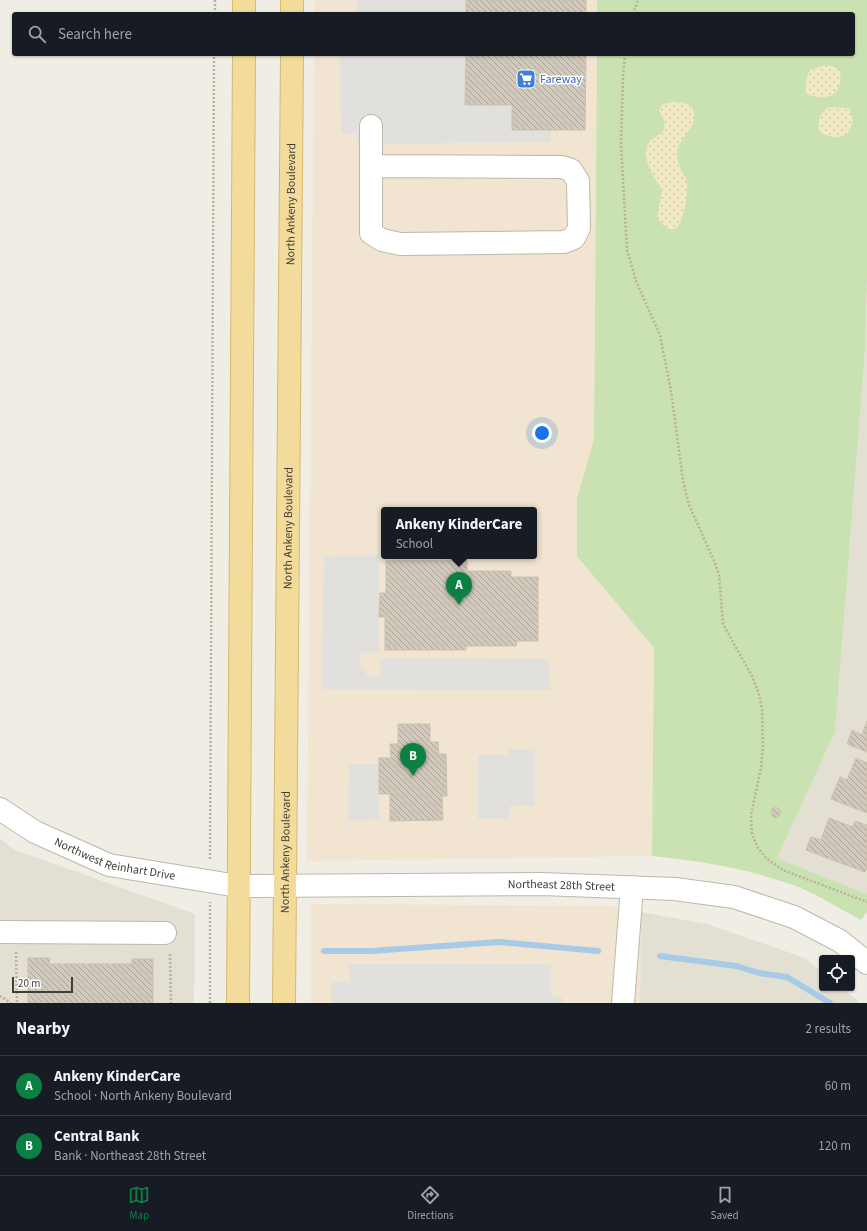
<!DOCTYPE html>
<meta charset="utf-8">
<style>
body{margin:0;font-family:"Source Sans 3",sans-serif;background:#242831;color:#f1f3f6}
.controls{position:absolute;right:12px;bottom:12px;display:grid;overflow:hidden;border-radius:4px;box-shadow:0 1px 3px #0004}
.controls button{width:36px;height:36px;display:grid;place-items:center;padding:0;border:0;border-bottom:1px solid #363941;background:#171b24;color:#f1f3f6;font:20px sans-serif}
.scale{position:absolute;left:12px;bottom:10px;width:61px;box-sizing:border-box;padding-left:4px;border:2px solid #423d35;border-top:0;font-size:11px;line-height:14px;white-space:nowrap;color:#423d35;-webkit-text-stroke:3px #fff;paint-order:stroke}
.you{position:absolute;left:542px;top:433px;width:14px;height:14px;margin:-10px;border:3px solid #fff;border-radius:50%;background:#1a73e8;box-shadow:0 0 0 6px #1a73e833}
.badge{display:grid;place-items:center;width:26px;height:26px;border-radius:50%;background:#0b8043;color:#fff;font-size:13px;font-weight:700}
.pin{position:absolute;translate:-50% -33px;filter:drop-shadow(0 1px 2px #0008)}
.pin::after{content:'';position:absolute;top:21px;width:14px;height:12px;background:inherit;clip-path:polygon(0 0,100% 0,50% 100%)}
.popup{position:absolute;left:381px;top:507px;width:156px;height:52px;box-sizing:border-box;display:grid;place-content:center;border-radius:4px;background:#171b24;filter:drop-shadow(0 1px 3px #0005);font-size:13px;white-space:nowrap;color:#9ea1a6}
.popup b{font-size:15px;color:#f1f3f6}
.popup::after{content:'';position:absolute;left:50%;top:100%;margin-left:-8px;border:8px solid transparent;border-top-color:#171b24}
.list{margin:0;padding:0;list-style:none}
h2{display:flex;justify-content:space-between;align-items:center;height:52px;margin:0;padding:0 16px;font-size:17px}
h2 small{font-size:13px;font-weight:400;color:#9ea1a6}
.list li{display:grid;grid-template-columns:26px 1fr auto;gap:12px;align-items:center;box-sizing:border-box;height:60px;padding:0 16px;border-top:1px solid #363941}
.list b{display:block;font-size:15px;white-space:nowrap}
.list p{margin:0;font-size:13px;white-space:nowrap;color:#9ea1a6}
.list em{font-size:13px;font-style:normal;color:#9ea1a6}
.icon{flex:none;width:22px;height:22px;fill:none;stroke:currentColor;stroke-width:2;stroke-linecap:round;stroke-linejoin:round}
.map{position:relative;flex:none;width:867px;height:1003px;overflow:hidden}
.search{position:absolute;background:#171b24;box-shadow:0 1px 3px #0004;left:12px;right:12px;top:12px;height:44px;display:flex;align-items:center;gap:10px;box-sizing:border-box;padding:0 14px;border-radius:4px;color:#9ea1a6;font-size:15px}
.sheet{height:172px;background:#171b24}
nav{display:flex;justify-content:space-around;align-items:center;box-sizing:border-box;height:56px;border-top:1px solid #363941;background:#171b24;font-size:11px;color:#9ea1a6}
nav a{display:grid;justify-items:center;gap:2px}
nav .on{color:#0b8043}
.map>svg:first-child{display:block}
</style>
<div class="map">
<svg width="867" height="1003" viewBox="0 0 867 1003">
<defs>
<pattern id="sand-dots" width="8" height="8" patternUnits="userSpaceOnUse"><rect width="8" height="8" fill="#f1e9c4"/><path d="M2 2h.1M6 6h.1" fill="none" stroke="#d0c9a9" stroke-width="1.8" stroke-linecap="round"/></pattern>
<pattern id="building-back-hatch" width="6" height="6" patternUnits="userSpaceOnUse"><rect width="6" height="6" fill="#d1c9bb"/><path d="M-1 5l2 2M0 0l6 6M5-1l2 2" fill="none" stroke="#aba499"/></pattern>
</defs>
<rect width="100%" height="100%" fill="#f0ede5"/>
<path fill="#e4dfd3" d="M867,277V894L777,858L835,732L865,351Z
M0,839L15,850L195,914L194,1003H0Z
M641,912L707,924L805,958L822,972V988H842L860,1003H640Z"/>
<path fill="#f1e4d1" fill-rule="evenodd" d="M314,0H597V14H314Z
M314,54H597L594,439L577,499V555L654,648L652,856L307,861ZM384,510H534V556H384Z
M311,904L607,906L641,912L640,1003H311Z"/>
<path fill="#cae1b1" d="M597,0H867V277L865,351L835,732L777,858L867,894V912L861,920C838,908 814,892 790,884C745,868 699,861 652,856L654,648L577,556V499L594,439L597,54H853V14H597Z"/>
<path fill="url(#sand-dots)" d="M825,65L833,66L840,71C840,75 841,80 840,84C836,100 818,99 806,94C805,84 806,78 810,70Z
M672,102C680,102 693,102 694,113C697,129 677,138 677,155C677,164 683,172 687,181C689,187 684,220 679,225C678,227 674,229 672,230L664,226L657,218L662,190C655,178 640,159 648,144C651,138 660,135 664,130L665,123L659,110L663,104Z
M830,107L849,108C861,132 839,146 819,131C818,120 819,112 830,107Z"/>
<path fill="#e1e0dd" d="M357,0H466V14H356H357Z
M340,54H466L465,104L512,105V130H551V142L357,144L358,133L341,134Z
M379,555V653L361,652L360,664L367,675L374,677H380L381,658L549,659L550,690L321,689L324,556Z
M508,749H535V805L509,806V819H478V755H508Z
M349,764H380L379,820L348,821Z
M349,964H551V996L562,997V1003H331V982H349Z"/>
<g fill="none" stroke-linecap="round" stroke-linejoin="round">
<path stroke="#a7cbe7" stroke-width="6" d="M324,951H371L499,942L598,951
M660,956L736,966L759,973L787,977L830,1003"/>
</g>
<path fill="url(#building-back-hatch)" stroke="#cac1af" d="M466,0H586V14H466Z
M466,54H586L585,130H512V105H465Z
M467,560V571H511V577H538V641H517L516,646H466V650H385V617H379L380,593H386V561Z
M867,721V752L847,744L852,730L862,735Z
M398,724H430V742H438L439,754H446L447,796H442L443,820L390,821V794H379V758H391L390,744H398Z
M856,758L867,763V813L831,799L840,777L847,780Z
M776,807L780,810V815L775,818L772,815V809Z
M829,818L853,827L855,821L867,825V867L865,872L806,850L811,837L821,840Z
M28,958H50L49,964H132V959H153V1003H28Z"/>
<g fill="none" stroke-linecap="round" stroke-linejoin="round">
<defs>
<g id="minor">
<path d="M371,126V233L382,240L400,244L564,242L574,238L579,228L578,181L571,170L562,167L371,166"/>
<path id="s1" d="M0,809L35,832L109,865L238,886L542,884L675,889L734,897L794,917L840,941L867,963"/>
<path d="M0,932L165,933"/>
<path d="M623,1003L632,887"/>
</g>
<g id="major">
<path d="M244,14V0"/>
<path d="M292,14V0"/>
<path d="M238,1003L244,54"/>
<path id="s2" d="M284,1003L292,54"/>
</g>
</defs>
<use href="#minor" stroke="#beb8ab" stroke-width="24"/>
<use href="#major" stroke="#d6b96d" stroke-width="24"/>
<path stroke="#bbb09b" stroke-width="2.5" stroke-dasharray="2 2" stroke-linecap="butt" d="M215,14V0
M633,14L638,0
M625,54L623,78L621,145L627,250L636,281L660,335L671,391L683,481L689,505L715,563L719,575L723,624L752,676L759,694L762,710L763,746L761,768L751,815L752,834L758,848L767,859L783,870L867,902
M210,859L214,54
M16,952L17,1003
M170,954L171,1003
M0,996L11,1003
M210,1003V902"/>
<use href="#minor" stroke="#fff" stroke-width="22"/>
<use href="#major" stroke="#f3dc9b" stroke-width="22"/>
</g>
<defs>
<symbol id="supermarket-square" viewBox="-11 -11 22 22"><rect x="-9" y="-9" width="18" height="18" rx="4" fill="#3f7fe0" stroke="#fff"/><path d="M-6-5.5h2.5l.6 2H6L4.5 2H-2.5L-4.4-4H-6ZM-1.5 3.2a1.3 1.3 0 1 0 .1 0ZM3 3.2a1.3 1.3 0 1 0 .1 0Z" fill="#fff"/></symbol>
</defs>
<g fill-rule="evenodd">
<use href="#supermarket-square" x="515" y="68" width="22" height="22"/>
</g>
<g text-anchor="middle" stroke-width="3" stroke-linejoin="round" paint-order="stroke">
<g font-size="12" fill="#366cbe" stroke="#fff" text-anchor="start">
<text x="540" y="83">Fareway</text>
</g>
<g font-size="12" fill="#423d35" stroke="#fff">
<text dy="4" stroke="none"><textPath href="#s2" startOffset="799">North Ankeny Boulevard</textPath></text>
<text dy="4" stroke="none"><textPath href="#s2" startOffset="475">North Ankeny Boulevard</textPath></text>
<text dy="4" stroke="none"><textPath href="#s2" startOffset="151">North Ankeny Boulevard</textPath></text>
<text dy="4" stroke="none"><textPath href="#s1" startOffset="127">Northwest Reinhart Drive</textPath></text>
<text dy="4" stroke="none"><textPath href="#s1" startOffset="577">Northeast 28th Street</textPath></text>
</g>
</g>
</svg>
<div class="controls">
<button><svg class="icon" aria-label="locate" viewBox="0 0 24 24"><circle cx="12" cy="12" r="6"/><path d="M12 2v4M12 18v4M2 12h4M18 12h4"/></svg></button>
</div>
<div class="scale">20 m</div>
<div class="you"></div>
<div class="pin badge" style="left:459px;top:605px">A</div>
<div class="popup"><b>Ankeny KinderCare</b>School</div>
<div class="pin badge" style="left:413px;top:776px">B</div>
<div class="search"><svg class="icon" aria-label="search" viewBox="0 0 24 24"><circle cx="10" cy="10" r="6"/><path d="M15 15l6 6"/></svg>Search here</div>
</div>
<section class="sheet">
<h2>Nearby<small>2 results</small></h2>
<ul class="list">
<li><span class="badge">A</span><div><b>Ankeny KinderCare</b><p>School · North Ankeny Boulevard</p></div><em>60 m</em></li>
<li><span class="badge">B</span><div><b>Central Bank</b><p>Bank · Northeast 28th Street</p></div><em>120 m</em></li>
</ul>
</section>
<nav>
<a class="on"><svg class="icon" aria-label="map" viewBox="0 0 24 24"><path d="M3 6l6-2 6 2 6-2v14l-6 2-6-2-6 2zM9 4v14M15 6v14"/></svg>Map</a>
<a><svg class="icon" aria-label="directions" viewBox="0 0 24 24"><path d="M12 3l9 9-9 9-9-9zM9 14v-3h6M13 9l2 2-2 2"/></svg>Directions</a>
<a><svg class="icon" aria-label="saved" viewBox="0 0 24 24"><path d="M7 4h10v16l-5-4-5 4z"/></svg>Saved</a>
</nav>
